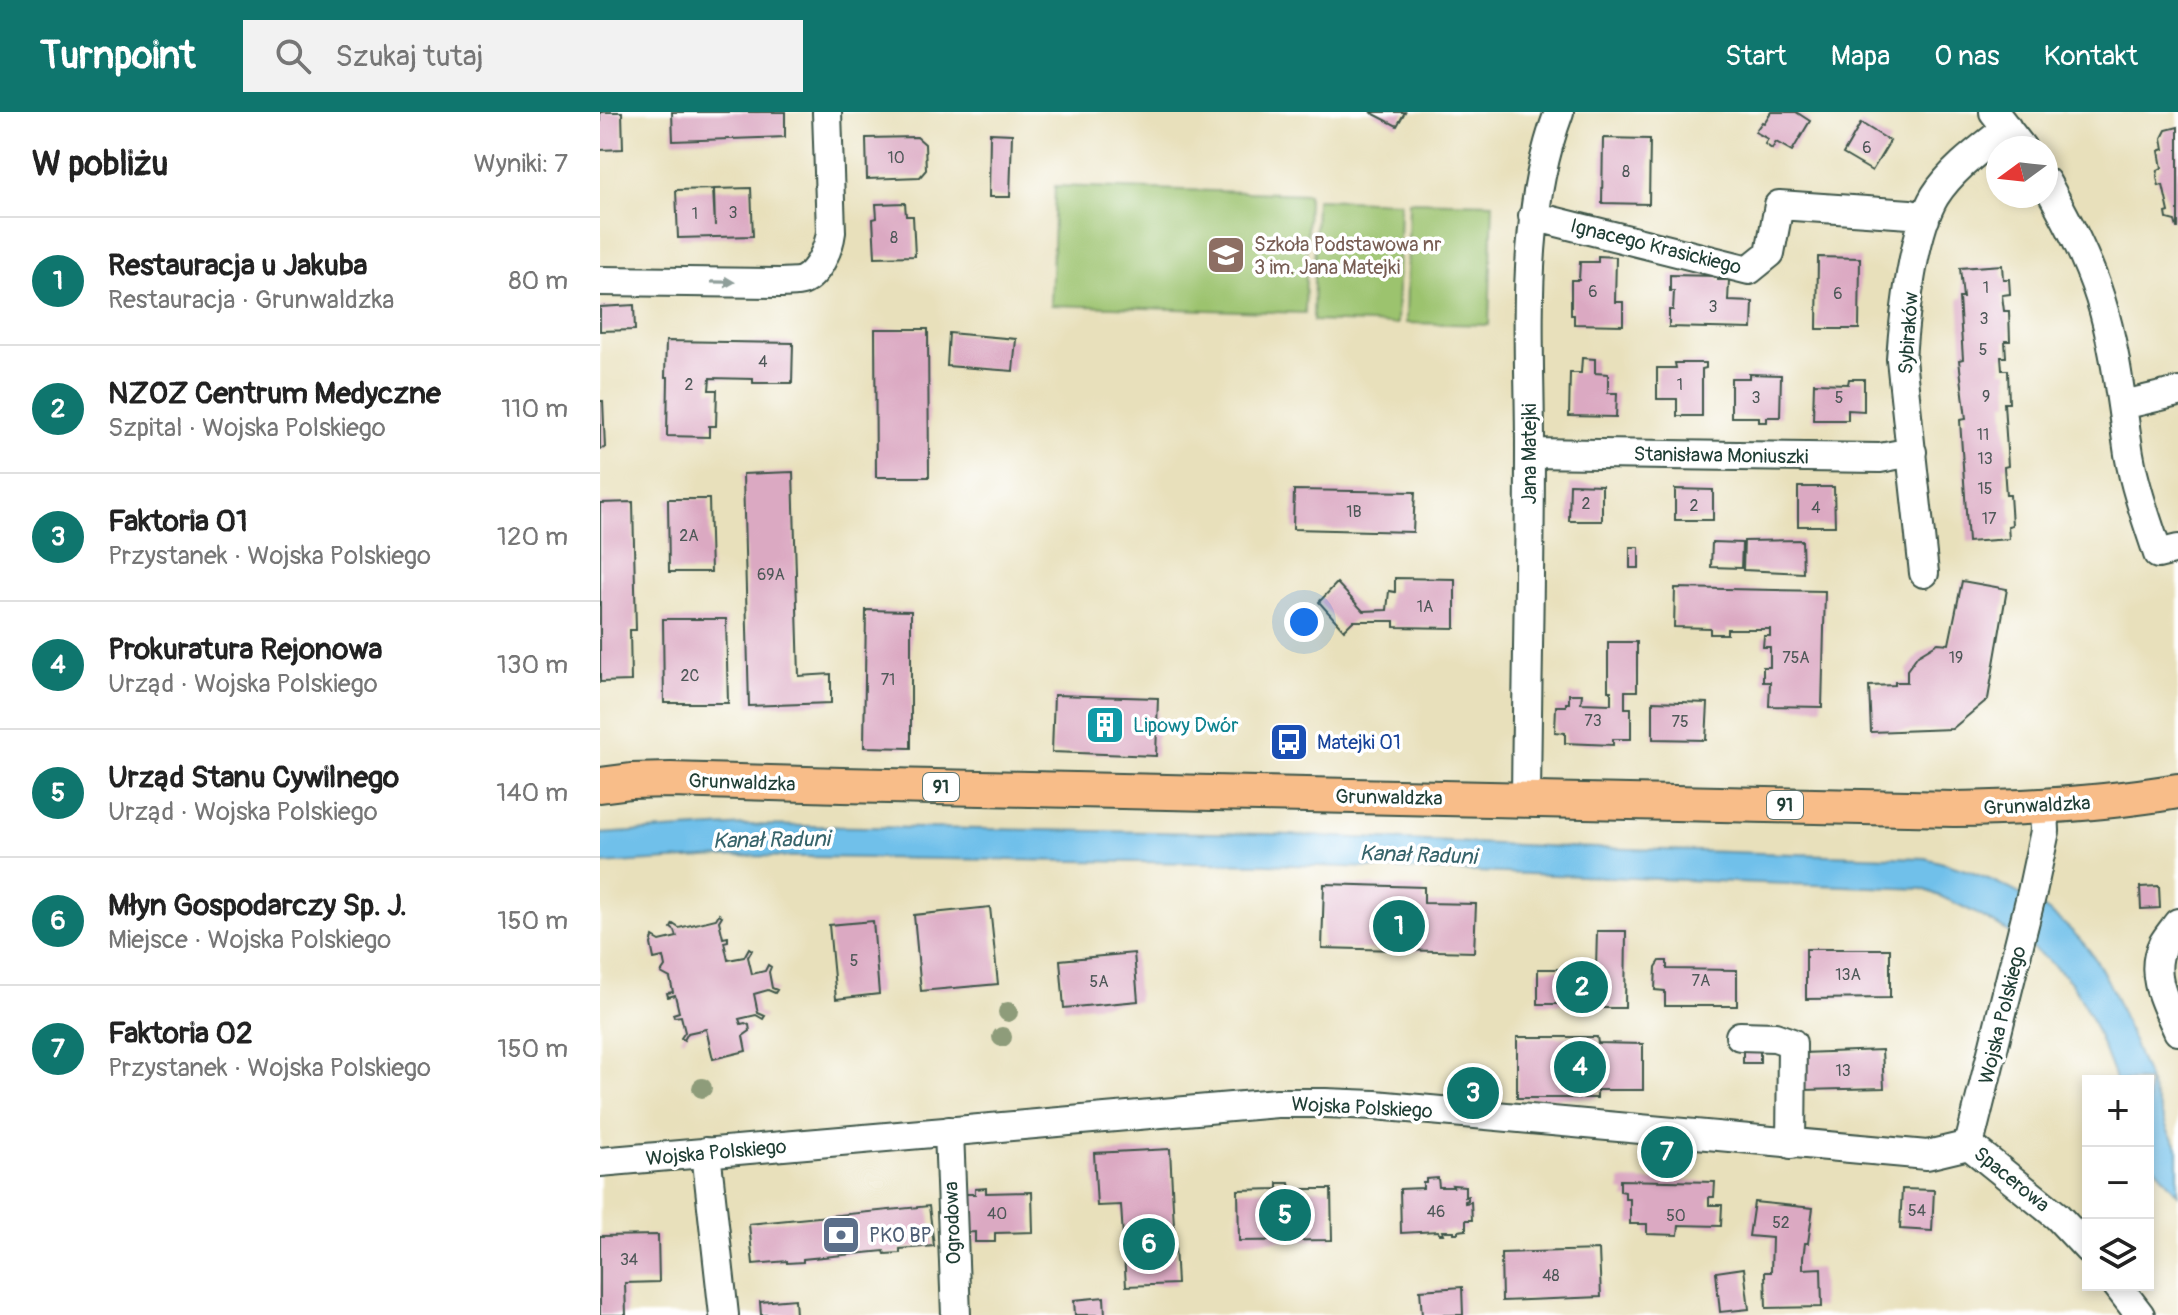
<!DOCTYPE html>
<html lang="pl">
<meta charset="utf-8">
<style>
body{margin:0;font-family:Pangolin,sans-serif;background:#f2f2f2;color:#222}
.controls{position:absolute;right:24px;bottom:24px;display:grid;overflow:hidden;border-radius:0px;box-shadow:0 4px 12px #0003}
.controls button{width:72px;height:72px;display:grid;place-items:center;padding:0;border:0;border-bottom:2px solid #e0e0e0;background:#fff;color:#222;font:40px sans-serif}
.compass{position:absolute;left:1386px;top:24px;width:72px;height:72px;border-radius:50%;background:#fff;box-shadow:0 4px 12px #0003;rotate:255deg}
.you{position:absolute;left:704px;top:510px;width:28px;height:28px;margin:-20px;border:6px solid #fff;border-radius:50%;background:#1a73e8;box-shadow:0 0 0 12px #1a73e833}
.badge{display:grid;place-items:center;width:52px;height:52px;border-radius:50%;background:#0f766e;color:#fff;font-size:26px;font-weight:700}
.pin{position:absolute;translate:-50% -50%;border:4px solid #fff;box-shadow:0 2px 8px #0006}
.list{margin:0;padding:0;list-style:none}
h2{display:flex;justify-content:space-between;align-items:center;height:104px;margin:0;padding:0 32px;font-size:34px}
h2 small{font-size:26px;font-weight:400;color:#767676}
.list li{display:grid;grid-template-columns:52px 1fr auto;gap:24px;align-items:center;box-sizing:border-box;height:128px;padding:0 32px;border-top:2px solid #e0e0e0}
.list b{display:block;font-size:30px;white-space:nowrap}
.list p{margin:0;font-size:26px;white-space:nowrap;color:#767676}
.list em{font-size:26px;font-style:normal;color:#767676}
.icon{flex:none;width:44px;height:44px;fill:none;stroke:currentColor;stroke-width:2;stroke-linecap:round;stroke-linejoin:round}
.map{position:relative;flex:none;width:1578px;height:1203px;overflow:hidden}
header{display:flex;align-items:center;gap:48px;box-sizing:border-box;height:112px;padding:0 40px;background:#0f766e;color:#fff}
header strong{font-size:38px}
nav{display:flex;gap:44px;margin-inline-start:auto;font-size:28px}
.search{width:560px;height:72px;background:#f2f2f2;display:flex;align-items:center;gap:20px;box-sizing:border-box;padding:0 28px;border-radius:0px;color:#767676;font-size:30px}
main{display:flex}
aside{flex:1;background:#fff}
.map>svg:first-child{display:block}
</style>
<header>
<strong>Turnpoint</strong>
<div class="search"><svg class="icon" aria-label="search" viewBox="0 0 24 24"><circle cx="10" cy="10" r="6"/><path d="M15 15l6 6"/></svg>Szukaj tutaj</div>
<nav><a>Start</a><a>Mapa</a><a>O nas</a><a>Kontakt</a></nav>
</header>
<main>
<aside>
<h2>W pobliżu<small>Wyniki: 7</small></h2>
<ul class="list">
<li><span class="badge">1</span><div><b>Restauracja u Jakuba</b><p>Restauracja · Grunwaldzka</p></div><em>80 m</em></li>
<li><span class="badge">2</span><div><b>NZOZ Centrum Medyczne</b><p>Szpital · Wojska Polskiego</p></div><em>110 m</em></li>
<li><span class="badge">3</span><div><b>Faktoria 01</b><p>Przystanek · Wojska Polskiego</p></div><em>120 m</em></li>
<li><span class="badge">4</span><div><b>Prokuratura Rejonowa</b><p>Urząd · Wojska Polskiego</p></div><em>130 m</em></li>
<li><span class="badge">5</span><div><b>Urząd Stanu Cywilnego</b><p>Urząd · Wojska Polskiego</p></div><em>140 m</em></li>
<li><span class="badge">6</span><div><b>Młyn Gospodarczy Sp. J.</b><p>Miejsce · Wojska Polskiego</p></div><em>150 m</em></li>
<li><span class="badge">7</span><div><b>Faktoria 02</b><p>Przystanek · Wojska Polskiego</p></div><em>150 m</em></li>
</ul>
</aside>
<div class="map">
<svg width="1578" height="1203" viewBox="0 0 1578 1203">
<rect width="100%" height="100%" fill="#fff"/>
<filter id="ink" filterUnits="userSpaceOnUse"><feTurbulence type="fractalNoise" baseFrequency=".0125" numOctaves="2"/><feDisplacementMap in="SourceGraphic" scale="16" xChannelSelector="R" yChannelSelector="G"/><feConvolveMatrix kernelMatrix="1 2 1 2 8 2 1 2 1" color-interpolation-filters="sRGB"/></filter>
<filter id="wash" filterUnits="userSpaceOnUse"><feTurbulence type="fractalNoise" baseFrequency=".006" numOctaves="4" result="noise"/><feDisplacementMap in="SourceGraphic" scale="32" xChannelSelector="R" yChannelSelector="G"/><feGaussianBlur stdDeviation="1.8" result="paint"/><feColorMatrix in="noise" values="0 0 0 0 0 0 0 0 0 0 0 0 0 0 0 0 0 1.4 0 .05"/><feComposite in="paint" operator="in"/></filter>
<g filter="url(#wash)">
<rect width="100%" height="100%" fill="#e8e0bb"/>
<path fill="#9cc36e" stroke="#5e8051" stroke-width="2" d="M455,74L708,82L705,201L451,193Z
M716,87L800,90L797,212L713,209Z
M809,89L893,91L889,213L806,211Z"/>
<path fill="#6fc0ea" stroke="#477e8f" stroke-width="2" d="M147,713L667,722L966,735L1325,746C1379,759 1447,788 1484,832C1505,856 1517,889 1529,919C1542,953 1556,987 1569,1021L1578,1035V1082L1554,1054L1548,1042V969H1516C1504,939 1493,906 1476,878C1468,865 1458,857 1446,847C1410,817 1367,795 1323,777L666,752L139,744L0,752V722Z"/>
<g id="blocks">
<path fill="#dba9c2" d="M0,0H22L23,37L0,38Z
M72,0H185V25L73,29Z
M770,0H805L797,14Z
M1171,0H1196L1210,9L1192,39L1176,30L1172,37L1165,32L1168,27L1155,20L1162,10L1164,11Z
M1261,11L1290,29L1272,59L1243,42Z
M1578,15V116H1577L1575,109L1567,107L1566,101L1569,100L1563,73L1559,74L1557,66L1558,58L1562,56L1559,39L1564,37L1562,26L1566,18Z
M390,21L412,22L410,85H389Z
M317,25L325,32L326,58L320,65L267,67L266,26Z
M1003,26L1050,27L1049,92L1002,91Z
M151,76L153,124L78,126L76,78L113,77L115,114L114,77Z
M305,91L306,104H313L315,144L275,145L273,107L277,106L276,92Z
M998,144L1016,145L1015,190H1023V213L974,212V203H971V168H979L980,150H998Z
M1218,145L1260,146L1259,217H1217Z
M1402,153L1403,167H1409L1410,182L1402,183L1404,199H1409L1410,229H1405L1406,245H1401L1402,258H1408L1409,291H1404L1408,354L1404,355L1406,383H1410L1412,413L1408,414L1409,427L1368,430L1360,308L1366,307L1359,248L1363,247L1359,186H1363L1360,156Z
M1070,163L1118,164V168H1129L1128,189L1153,190L1152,217L1069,215V198H1073L1074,179H1070Z
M34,193L35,218L0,219V195Z
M275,217H328L329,365H276Z
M349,221L416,227L413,259L347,254Z
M66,229L193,231L192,271H153V267L110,266L109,278H117L116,314H109V325L67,324L68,265H65Z
M982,246L995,247V261L1008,262V281H1017L1016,305L969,304L970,261H981Z
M1075,251H1106V256L1102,257V304H1077V287H1057V256H1076Z
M1149,262L1181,263L1180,305H1167V310H1159V305H1131V266H1149Z
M1249,267H1264V299L1248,298V308H1213L1214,271L1248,272Z
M0,289H3L5,336L0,337Z
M193,360L199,564L231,562V591L149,594L143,362Z
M970,372L1002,373V409H969Z
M1198,375H1234L1235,414H1198Z
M1075,377L1113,378V408H1075Z
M694,378L815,380L813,420L693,417Z
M68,387H109L111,460H69Z
M33,390L36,518H30L31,569L0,570V391Z
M1202,428L1203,461L1143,458L1144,429Z
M1112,430L1142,431L1141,456L1111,455Z
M1030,435H1039V456H1030Z
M795,466L855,467V516L794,515V509H753L744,518L719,490L737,471L763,499L787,498L789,479L795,480Z
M1362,469L1407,477L1388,587L1352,617L1271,620L1269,574L1295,573V570H1307V558L1318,543L1338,531L1349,532Z
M1075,476L1225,479L1222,595L1169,594L1170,570H1163V555H1170V535H1163L1164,524H1170V517H1127V522H1110V516L1074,515Z
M266,498L311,499V636L264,635Z
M63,507H126L128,591H64Z
M1008,530H1037V579H1025V596H1031V627H1013V633L965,631V621L955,620L956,594H966V591H969V582H982L981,591L1011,592V579H1008Z
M454,583L558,586L556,644L452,640Z
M1053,589L1108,591L1106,628L1053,627Z
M724,772L824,775V791L876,792L874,840L722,836Z
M1559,774L1560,796L1541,797L1540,775Z
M390,795L398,872L321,879L314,803Z
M119,802L122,804L119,809L123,826L128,825V829L124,830L128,848L144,845L149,836L152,838L148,845L152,862L165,859L168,853L171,855L169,860L172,876L177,878L175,881L168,878L154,882L158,901L165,904L163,907L156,903L139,907L141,912L145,911L149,913L150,919L143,924L146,939L113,947L106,917L88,921L84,928L81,926L85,920L81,904L74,905L73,902L79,900L75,883L68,885L67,881L73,880L70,866L61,861L65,855L63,845L54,847L51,832L53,825L60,829L77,825L75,819L71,816L73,812L79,816L116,807Z
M273,809L279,882L236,887L229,813Z
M997,819H1026L1025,896H998V892H938V857H996Z
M1206,837H1290V886L1206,887Z
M534,841L538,889L464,896L460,848Z
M1060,849H1067V857L1137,858V894H1065V879L1055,878L1056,855Z
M917,925H997L998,931L1043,932V978H997V986H917Z
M1143,938H1160V951H1143Z
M1282,938L1284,976L1204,978L1202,941Z
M570,1037L577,1172L526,1174L521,1093L497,1094L494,1041Z
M838,1066L839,1075H853L852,1073L865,1074V1085L868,1084V1088L865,1089V1091L871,1090L872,1108H866V1118L858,1119V1121H854V1119H842L843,1122H839L838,1119L801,1121L800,1077L823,1076V1070H826V1067Z
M1020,1068L1115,1070L1114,1085H1109V1093H1122L1121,1114L1079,1113L1078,1123L1047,1122V1112H1030V1087H1025V1080L1020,1079Z
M678,1071H689L690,1077H731L732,1128L639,1129L638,1078L678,1077Z
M386,1076V1081L432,1080L433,1120L395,1121V1130H375V1120L362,1121L360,1082H375V1077Z
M1302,1077L1334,1078L1332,1119L1300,1117Z
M1154,1090L1213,1096L1208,1131H1205L1203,1146V1157L1221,1156L1222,1195L1166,1196L1165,1160H1171L1172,1126L1149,1124Z
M329,1094L334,1134L300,1137V1141L285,1142L284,1139L203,1147V1150L187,1151V1149L153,1152L149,1112Z
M58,1123L59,1170L25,1171L26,1203H0V1124Z
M999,1138L1001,1185L902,1189L901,1141Z
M1144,1156L1149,1197L1120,1200L1116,1160Z
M862,1175L863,1203H822L820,1178Z
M504,1185L505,1203H475L474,1188Z
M195,1187L196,1203H161L160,1190Z"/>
</g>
</g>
<g filter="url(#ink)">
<use href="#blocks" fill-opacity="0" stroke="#3d5548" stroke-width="2"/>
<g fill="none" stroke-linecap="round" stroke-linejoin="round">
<defs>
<path id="minor" d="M1394,0L1422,36
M1446,70C1467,108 1487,145 1500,186C1516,237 1521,290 1529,342C1535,376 1547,409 1558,442L1578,437
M933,104L1149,158L1170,141L1179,93L1310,102L1325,107
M0,169L182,171C188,170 196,171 202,169C218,162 229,136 231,120L227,0
M1523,293L1578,280
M930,341L1280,346L1312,340
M1324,461L1301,247C1304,204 1313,120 1335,84C1353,56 1382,36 1407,16
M926,688C927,571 930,453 930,336C930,223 919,108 959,0
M1578,811C1573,818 1567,825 1563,832C1548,862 1566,892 1578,919
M1140,924L1175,925L1192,931L1191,1032
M349,1019L356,1203
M1369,1033L1432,780L1445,719L1444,696
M1369,1033L1457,1104L1488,1137
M106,1040L124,1203
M0,1050L677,991H725L775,993L1327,1043L1369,1033
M1517,1173L1540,1203"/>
<path id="major" d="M0,673L31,669L71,668L242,673L1354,697C1431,696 1502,692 1578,679"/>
</defs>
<use href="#minor" stroke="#3d5548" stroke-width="32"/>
<use href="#major" stroke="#3d5548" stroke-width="38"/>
<use href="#minor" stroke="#fff" stroke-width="28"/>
<use href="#major" stroke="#f8bd89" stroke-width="34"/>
</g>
<g fill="#8e9c7a">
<circle cx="408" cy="900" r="10"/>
<circle cx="402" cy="925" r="10"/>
<circle cx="102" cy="976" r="10"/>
</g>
<defs><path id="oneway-solid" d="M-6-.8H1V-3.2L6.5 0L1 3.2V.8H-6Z" transform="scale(2)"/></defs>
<use fill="#8f9e9a" href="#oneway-solid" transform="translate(123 170) rotate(1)"/>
</g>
<defs>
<symbol id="school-square" viewBox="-11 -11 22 22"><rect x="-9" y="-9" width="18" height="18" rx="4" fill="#8d6e63" stroke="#fff"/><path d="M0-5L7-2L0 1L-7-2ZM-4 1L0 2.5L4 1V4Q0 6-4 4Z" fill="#fff"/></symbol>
<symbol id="building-square" viewBox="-11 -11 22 22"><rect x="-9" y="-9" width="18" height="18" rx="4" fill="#0f9aa8" stroke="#fff"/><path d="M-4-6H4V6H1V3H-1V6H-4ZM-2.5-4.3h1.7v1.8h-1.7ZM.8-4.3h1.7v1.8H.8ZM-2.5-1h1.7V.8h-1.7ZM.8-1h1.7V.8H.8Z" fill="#fff"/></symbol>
<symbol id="bus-square" viewBox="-11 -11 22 22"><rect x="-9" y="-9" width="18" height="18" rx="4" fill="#1a4fb4" stroke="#fff"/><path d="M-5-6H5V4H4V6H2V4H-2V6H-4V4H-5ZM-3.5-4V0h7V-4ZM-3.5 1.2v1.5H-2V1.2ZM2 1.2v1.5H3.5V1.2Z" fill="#fff"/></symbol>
<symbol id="bank-square" viewBox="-11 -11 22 22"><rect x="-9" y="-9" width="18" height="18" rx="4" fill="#5c6f8a" stroke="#fff"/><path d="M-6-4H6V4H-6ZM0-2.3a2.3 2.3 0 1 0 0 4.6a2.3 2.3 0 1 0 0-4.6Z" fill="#fff"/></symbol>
</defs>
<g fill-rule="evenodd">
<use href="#school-square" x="604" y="121" width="44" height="44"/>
<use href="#building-square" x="483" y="591" width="44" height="44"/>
<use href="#bus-square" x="667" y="608" width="44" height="44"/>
<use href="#bank-square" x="219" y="1101" width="44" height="44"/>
</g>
<g text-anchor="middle" stroke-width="7" stroke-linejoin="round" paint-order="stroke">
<g font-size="16" fill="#4e5858">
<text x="1267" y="41">6</text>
<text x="296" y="51">10</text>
<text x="1026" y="65">8</text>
<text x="133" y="106">3</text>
<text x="95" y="107">1</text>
<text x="294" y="131">8</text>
<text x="1386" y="181">1</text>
<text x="993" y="185">6</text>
<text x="1238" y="187">6</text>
<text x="1113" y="200">3</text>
<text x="1384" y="212">3</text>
<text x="1383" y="243">5</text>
<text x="163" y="255">4</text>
<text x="89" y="278">2</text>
<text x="1080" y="278">1</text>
<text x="1386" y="290">9</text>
<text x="1156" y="291">3</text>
<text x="1239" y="291">5</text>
<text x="1383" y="328">11</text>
<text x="1385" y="352">13</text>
<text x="1385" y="382">15</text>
<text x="986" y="397">2</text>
<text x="1094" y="399">2</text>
<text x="1216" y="401">4</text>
<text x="754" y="405">1B</text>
<text x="1389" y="412">17</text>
<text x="89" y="429">2A</text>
<text x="171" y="468">69A</text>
<text x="825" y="500">1A</text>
<text x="1196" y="551">75A</text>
<text x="1356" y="551">19</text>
<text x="90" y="569">2C</text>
<text x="288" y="573">71</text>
<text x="993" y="614">73</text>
<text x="1080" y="615">75</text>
<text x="254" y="854">5</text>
<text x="1248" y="868">13A</text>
<text x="1101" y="874">7A</text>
<text x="499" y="875">5A</text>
<text x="1243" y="964">13</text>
<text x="1317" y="1104">54</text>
<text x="836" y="1105">46</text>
<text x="397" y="1107">40</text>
<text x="1076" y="1109">50</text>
<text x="1181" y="1116">52</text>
<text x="29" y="1153">34</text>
<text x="951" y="1169">48</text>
</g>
<g fill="#fff" stroke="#627771" stroke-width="2">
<rect x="323" y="661" width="36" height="28" rx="6"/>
<rect x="1167" y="679" width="36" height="28" rx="6"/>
</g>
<g font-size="18" font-weight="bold" fill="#1f3d34">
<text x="341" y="681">91</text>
<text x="1185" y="699">91</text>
</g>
<g font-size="20" fill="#785e54" stroke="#fff" text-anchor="start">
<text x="654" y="139">Szkoła Podstawowa nr<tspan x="654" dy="23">3 im. Jana Matejki</tspan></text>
</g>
<g font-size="20" fill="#1f3d34" stroke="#fff">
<text transform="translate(1056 134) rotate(14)" y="7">Ignacego Krasickiego</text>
<text transform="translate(1308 221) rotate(-86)" y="7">Sybiraków</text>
<text transform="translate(929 342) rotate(-90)" y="7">Jana Matejki</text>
<text transform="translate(1121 343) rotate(1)" y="7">Stanisława Moniuszki</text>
<text transform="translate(142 670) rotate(2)" y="7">Grunwaldzka</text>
<text transform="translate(789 685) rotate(1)" y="7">Grunwaldzka</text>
<text transform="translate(1437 693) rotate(-3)" y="7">Grunwaldzka</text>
<text transform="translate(1402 903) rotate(-76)" y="7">Wojska Polskiego</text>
<text transform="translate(762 995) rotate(3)" y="7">Wojska Polskiego</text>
<text transform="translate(116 1040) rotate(-5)" y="7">Wojska Polskiego</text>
<text transform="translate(1412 1067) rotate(39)" y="7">Spacerowa</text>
<text transform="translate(352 1111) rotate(-92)" y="7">Ogrodowa</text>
</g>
<g font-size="20" fill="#0d838f" stroke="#fff" text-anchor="start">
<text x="533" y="620">Lipowy Dwór</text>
</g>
<g font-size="20" fill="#164399" stroke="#fff" text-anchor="start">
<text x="717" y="637">Matejki 01</text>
</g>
<g font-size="20" fill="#4e5e75" stroke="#fff" text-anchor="start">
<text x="269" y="1130">PKO BP</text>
</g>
<g font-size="22" font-style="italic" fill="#37646b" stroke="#fff">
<text transform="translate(171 727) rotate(-1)" y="8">Kanał Raduni</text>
<text transform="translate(818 742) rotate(2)" y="8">Kanał Raduni</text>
</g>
</g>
</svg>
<div class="controls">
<button>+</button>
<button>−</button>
<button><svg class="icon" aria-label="layers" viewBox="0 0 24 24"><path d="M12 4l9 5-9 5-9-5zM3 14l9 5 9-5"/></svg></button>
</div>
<svg class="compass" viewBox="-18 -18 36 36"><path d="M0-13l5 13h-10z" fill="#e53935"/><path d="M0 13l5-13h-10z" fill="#767676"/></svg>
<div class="you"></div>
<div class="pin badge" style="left:799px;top:814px">1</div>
<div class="pin badge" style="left:982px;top:875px">2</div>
<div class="pin badge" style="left:873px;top:981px">3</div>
<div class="pin badge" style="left:980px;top:955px">4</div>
<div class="pin badge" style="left:685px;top:1103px">5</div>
<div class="pin badge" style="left:549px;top:1132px">6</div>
<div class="pin badge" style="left:1067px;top:1040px">7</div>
</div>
</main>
